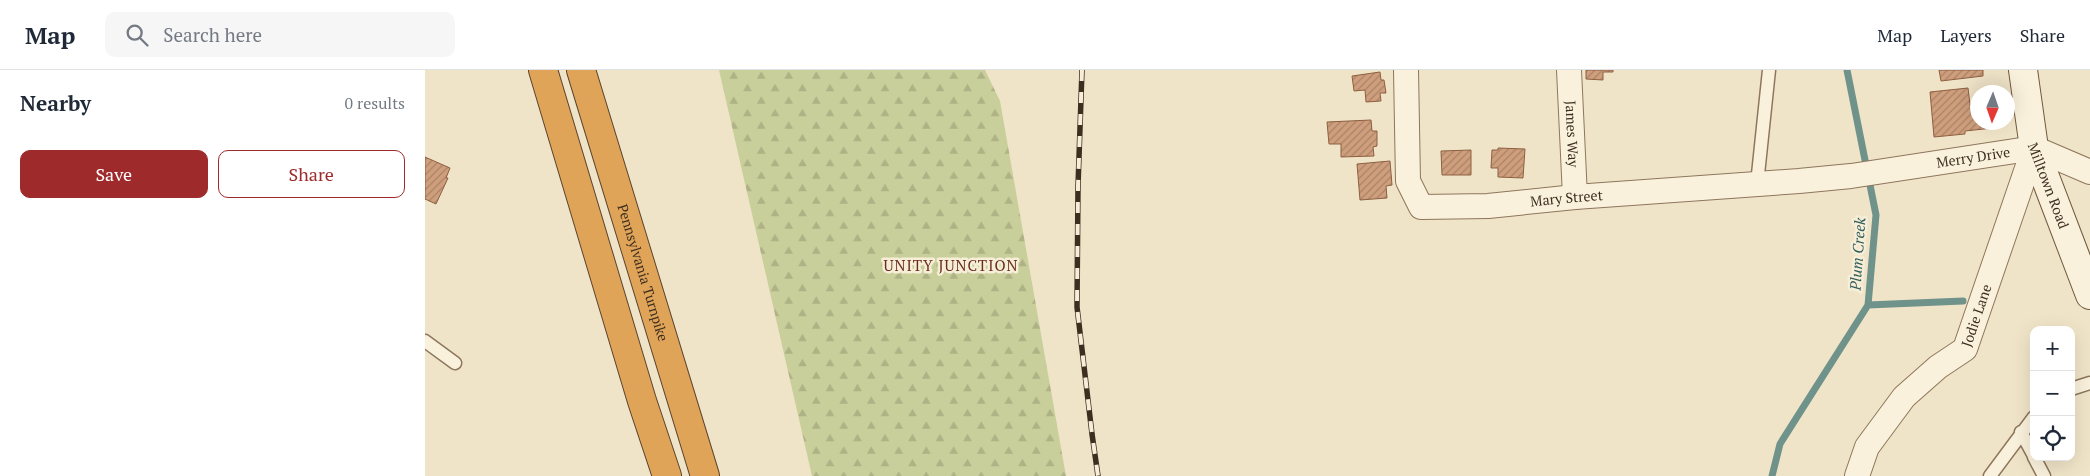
<!DOCTYPE html>
<meta charset="utf-8">
<style>
body{margin:0;font-family:"PT Serif",serif;background:#f6f6f7;color:#1f2937}
.controls{position:absolute;right:15px;bottom:15px;display:grid;overflow:hidden;border-radius:10px;box-shadow:0 5px 20px #0002}
.controls button{width:45px;height:45px;display:grid;place-items:center;padding:0;border:0;border-bottom:1px solid #e0e1e3;background:#fff;color:#1f2937;font:25px sans-serif}
.compass{position:absolute;left:1545px;top:15px;width:45px;height:45px;border-radius:50%;background:#fff;box-shadow:0 5px 20px #0002;rotate:182deg}
.list{margin:0;padding:0;list-style:none}
h2{display:flex;justify-content:space-between;align-items:center;height:65px;margin:0;padding:0 20px;font-size:21px}
h2 small{font-size:16px;font-weight:400;color:#747a83}
.actions{display:flex;gap:10px;padding:15px 20px}
.actions a{flex:1;padding:11px 0;border:1px solid #9e2a2b;border-radius:10px;text-align:center;font-size:18px;color:#9e2a2b}
.actions .main{background:#9e2a2b;color:#fff}
.icon{flex:none;width:28px;height:28px;fill:none;stroke:currentColor;stroke-width:2;stroke-linecap:round;stroke-linejoin:round}
.map{position:relative;flex:none;width:1665px;height:406px;overflow:hidden}
header{display:flex;align-items:center;gap:30px;box-sizing:border-box;height:70px;padding:0 25px;background:#fff;border-bottom:1px solid #e0e1e3}
header strong{font-size:24px}
nav{display:flex;gap:28px;margin-inline-start:auto;font-size:18px}
.search{width:350px;height:45px;background:#f6f6f7;display:flex;align-items:center;gap:12px;box-sizing:border-box;padding:0 18px;border-radius:10px;color:#747a83;font-size:19px}
main{display:flex}
aside{flex:1;background:#fff}
.map>svg:first-child{display:block}
</style>
<header>
<strong>Map</strong>
<div class="search"><svg class="icon" aria-label="search" viewBox="0 0 24 24"><circle cx="10" cy="10" r="6"/><path d="M15 15l6 6"/></svg>Search here</div>
<nav><a>Map</a><a>Layers</a><a>Share</a></nav>
</header>
<main>
<aside>
<h2>Nearby<small>0 results</small></h2>
<ul class="list">
</ul>
<div class="actions"><a class="main">Save</a><a>Share</a></div>
</aside>
<div class="map">
<svg width="1665" height="406" viewBox="0 0 1665 406">
<defs>
<pattern id="forest-firs" width="22" height="20" patternUnits="userSpaceOnUse" patternTransform="scale(1.25)"><rect width="22" height="20" fill="#c9cf9b"/><path d="M5 1l3.5 6h-7zM16 11l3.5 6h-7z" fill="#aeb285"/></pattern>
<pattern id="building-hatch" width="6" height="6" patternUnits="userSpaceOnUse" patternTransform="scale(1.25)"><rect width="6" height="6" fill="#cf9f7d"/><path d="M-1 1l2-2M0 6l6-6M5 7l2-2" fill="none" stroke="#a98266"/></pattern>
</defs>
<rect width="100%" height="100%" fill="#f0e4c8"/>
<path fill="url(#forest-firs)" d="M294,0H560L575,31L641,406H387Z"/>
<g fill="none" stroke-linecap="round" stroke-linejoin="round">
<path stroke="#6f938a" stroke-width="7" d="M1443,235L1538,231
M1347,406L1355,374L1443,235L1451,145L1422,0"/>
</g>
<path fill="url(#building-hatch)" stroke="#8d5f41" d="M1161,0H1188V2H1178V10L1161,9Z
M1514,0H1558V6L1516,11Z
M955,2L956,10H959L961,23H955L956,31L941,32L940,20L929,21L927,6Z
M1543,18L1546,43L1552,42V52H1567L1568,58L1540,61V64L1509,67L1505,22Z
M946,50L947,61H952V76L948,77L949,86L916,87V74H904L902,52Z
M1073,78L1100,79L1098,108L1073,107V98H1066L1067,80H1073Z
M1046,80V105H1017L1016,81Z
M0,87L25,98L21,108H23L11,134L0,129Z
M965,91L967,115L961,116L962,128L935,130L932,94Z"/>
<g fill="none" stroke-linecap="round" stroke-linejoin="round">
<defs>
<path id="lane" d="M1332,114L1344,0
M0,271L30,293
M1646,319L1665,313
M1596,362L1609,386
M1609,387L1619,406
M1565,406L1609,347"/>
<g id="street">
<path id="s1" d="M981,0L983,111L996,137L1063,136L1150,127L1374,111L1426,106L1609,78L1665,102"/>
<path id="s2" d="M1144,0L1150,127"/>
<path id="s3" d="M1432,406L1442,377L1479,327L1513,297L1540,279L1609,78"/>
</g>
<g id="secondary">
<path id="s4" d="M1598,0L1609,78L1665,225"/>
</g>
<g id="highway">
<path d="M118,0L217,331L242,406"/>
<path id="s5" d="M156,0L280,406"/>
</g>
</defs>
<use href="#lane" stroke="#8d765c" stroke-width="15"/>
<use href="#street" stroke="#8d765c" stroke-width="26"/>
<use href="#secondary" stroke="#6f573f" stroke-width="30"/>
<use href="#highway" stroke="#5b4430" stroke-width="30"/>
<use href="#lane" stroke="#faf1dc" stroke-width="12"/>
<use href="#street" stroke="#faf1dc" stroke-width="24"/>
<use href="#secondary" stroke="#faf1dc" stroke-width="28"/>
<use href="#highway" stroke="#e0a458" stroke-width="28"/>
<defs>
<path id="rail" d="M657,0L653,116L652,237L667,364L673,406"/>
</defs>
<use href="#rail" stroke="#3d2e20" stroke-width="5.5"/>
<use href="#rail" stroke="#f7eed8" stroke-width="4" stroke-dasharray="11" stroke-linecap="butt"/>
</g>
<g text-anchor="middle" stroke-width="5" stroke-linejoin="round" paint-order="stroke">
<g font-size="14" fill="#3d2e20" stroke="#f7eed8">
<text dy="5" stroke="none"><textPath href="#s2" startOffset="64">James Way</textPath></text>
<text dy="5" stroke="none"><textPath href="#s1" startOffset="695">Merry Drive</textPath></text>
<text dy="5" stroke="none"><textPath href="#s4" startOffset="119">Milltown Road</textPath></text>
<text dy="5" stroke="none"><textPath href="#s1" startOffset="286">Mary Street</textPath></text>
<text dy="5" stroke="none"><textPath href="#s5" startOffset="212">Pennsylvania Turnpike</textPath></text>
<text dy="5" stroke="none"><textPath href="#s3" startOffset="206">Jodie Lane</textPath></text>
</g>
<g font-size="15" font-style="italic" fill="#2f5d5a" stroke="#f7eed8">
<text transform="translate(1433 184) rotate(-86)" y="5">Plum Creek</text>
</g>
<g font-size="15" letter-spacing="1" fill="#6b2e1e" stroke="#f7eed8">
<text x="526" y="201">UNITY JUNCTION</text>
</g>
</g>
</svg>
<div class="controls">
<button>+</button>
<button>−</button>
<button><svg class="icon" aria-label="locate" viewBox="0 0 24 24"><circle cx="12" cy="12" r="6"/><path d="M12 2v4M12 18v4M2 12h4M18 12h4"/></svg></button>
</div>
<svg class="compass" viewBox="-18 -18 36 36"><path d="M0-13l5 13h-10z" fill="#e53935"/><path d="M0 13l5-13h-10z" fill="#747a83"/></svg>
</div>
</main>
